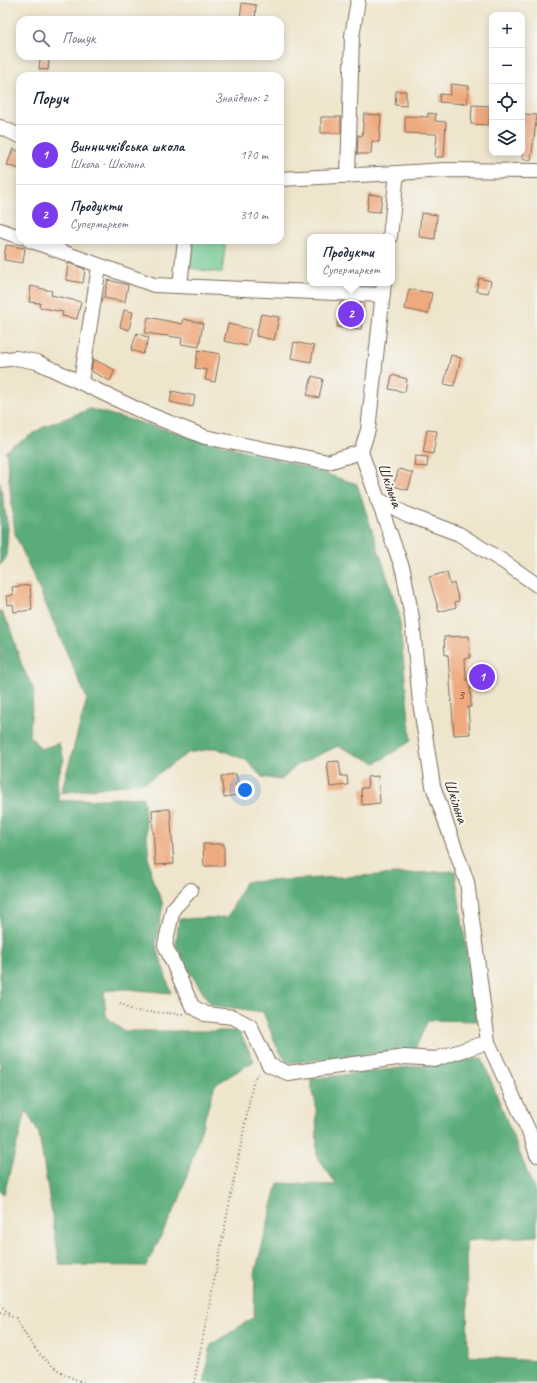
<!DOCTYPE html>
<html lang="uk">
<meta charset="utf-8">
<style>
body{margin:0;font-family:Caveat,sans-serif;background:#f6f6f7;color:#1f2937}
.controls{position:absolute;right:12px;top:12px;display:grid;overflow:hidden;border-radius:8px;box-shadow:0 2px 10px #0003}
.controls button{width:36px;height:36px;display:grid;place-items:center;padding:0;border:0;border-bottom:1px solid #e0e1e3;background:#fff;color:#1f2937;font:20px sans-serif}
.you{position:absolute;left:245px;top:790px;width:14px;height:14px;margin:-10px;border:3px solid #fff;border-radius:50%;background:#1a73e8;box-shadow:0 0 0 6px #1a73e833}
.badge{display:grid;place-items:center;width:26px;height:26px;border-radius:50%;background:#7c3aed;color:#fff;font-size:13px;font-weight:700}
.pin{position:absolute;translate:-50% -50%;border:2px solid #fff;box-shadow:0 1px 4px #0006}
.popup{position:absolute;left:307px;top:234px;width:88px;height:52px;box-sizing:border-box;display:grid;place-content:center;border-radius:8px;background:#fff;filter:drop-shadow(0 1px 3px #0005);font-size:13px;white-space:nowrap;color:#747a83}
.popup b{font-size:15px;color:#1f2937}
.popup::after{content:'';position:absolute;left:50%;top:100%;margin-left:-8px;border:8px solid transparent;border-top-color:#fff}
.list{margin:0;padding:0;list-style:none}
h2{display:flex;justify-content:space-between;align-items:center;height:52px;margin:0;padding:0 16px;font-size:17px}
h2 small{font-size:13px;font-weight:400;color:#747a83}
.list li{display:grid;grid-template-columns:26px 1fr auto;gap:12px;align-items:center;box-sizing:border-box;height:60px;padding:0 16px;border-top:1px solid #e0e1e3}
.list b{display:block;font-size:15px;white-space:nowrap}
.list p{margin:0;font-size:13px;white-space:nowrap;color:#747a83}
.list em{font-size:13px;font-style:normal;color:#747a83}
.icon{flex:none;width:22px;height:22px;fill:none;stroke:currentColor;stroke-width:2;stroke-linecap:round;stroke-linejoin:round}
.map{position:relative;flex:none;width:537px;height:1383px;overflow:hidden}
.search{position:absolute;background:#fff;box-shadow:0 2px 10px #0003;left:16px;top:16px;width:268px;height:44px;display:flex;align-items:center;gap:10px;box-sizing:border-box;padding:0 14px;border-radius:12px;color:#747a83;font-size:15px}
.panel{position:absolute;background:#fff;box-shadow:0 2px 10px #0003;left:16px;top:72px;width:268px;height:172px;border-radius:12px}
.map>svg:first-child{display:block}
</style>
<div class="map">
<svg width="537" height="1383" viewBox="0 0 537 1383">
<rect width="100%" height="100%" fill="#f6f6f2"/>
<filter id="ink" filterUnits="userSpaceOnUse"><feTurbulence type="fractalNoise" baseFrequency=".025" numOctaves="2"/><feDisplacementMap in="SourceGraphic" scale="8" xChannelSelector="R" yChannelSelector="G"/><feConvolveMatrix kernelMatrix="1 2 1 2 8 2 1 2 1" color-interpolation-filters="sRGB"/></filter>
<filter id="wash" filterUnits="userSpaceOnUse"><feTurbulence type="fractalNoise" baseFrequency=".012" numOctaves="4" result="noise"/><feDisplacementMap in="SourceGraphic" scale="16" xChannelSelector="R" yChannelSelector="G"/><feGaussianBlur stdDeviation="0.9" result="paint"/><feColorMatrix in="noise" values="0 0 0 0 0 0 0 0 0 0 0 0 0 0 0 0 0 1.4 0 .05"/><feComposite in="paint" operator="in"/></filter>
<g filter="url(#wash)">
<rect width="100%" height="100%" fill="#efe5cc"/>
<path fill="#6ec88f" stroke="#547956" d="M193,240H226L222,273L189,268Z"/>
<path fill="#5aac7a" stroke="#4a6b4c" d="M90,409L301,466L357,484L399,613L411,741L376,763L338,746L297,765L281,780L262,777L246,760L216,748L188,753L146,782L61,793L87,699L15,534L6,451L45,426Z
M0,482L8,528L6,558L0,565Z
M0,610L9,625L22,666L34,690L29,735L41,749L59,743L64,760L57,779L59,801L143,797L151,876L163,904L156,944L171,993L126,989L104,991L106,1016L123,1031H239L254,1061L215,1085L180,1198L146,1266L60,1265L39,1134L26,1110L4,1194L0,1191Z
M455,871L477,1021L428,1020L415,1049L287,1063L276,1045L263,1012L211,1005L191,974L176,945L179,919L228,917L245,882Z
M482,1058L537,1197V1236L466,1241L468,1356L537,1361V1383H204L211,1345L254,1317L255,1273L278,1183L337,1185L317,1157L316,1105L310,1079Z"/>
<g id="blocks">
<path fill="#eeaa7e" d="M242,3L256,5L255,20L240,19Z
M40,59L49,60L48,70L39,69Z
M451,84L469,86L467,104L439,102L440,94L450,95Z
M396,91H406V106L395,105Z
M472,105L490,106L489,125L471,124Z
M428,113L436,114L435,121L446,122L444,157H435L437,134L405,133V116L428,117Z
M364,114L381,115L379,142L372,141L371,154H357L358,135L362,136Z
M524,114L537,115L531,160L522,159Z
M321,117H341V133H321Z
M13,149L20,152V169L7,165Z
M369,194L382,196L380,212L367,211Z
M421,213L437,215L435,239L419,237Z
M6,245L25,248L23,263L4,260Z
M68,263L85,269L83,283L66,280Z
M479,278L491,281L488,293L476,291Z
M108,280L128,285L125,302L104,298Z
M31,286L52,291L51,295L81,302L77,319L62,316L63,312L39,307L40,303L29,302Z
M409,289L432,293L428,314L405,309Z
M340,302L364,303L361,329L337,327Z
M124,310L133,312L129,330L120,327Z
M261,314L279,317L274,340L256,336Z
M148,317L182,324L183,319L203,323L199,347L181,344L182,338L145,333Z
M228,324L251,329L247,346L224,341Z
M137,333L149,338L143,354L131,350Z
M294,342L314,346L311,362L291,358Z
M198,350L220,354L215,382L205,380L207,370L195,368Z
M451,355L461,358L454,386L444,384Z
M93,359L115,370L110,381L91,371Z
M392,375L407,379L405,392L389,389Z
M312,376L323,379L319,398L307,395Z
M172,391L195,396L193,407L170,402Z
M427,430L437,431L433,454L423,452Z
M415,456L428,457L427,467L414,466Z
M399,469L413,473L408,490L393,486Z
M447,572L450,585L454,583L459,601L455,602L456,607L439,612L429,577Z
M30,585L32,610L14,612L13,604L7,605L6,596L13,595L12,587Z
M469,636L470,658H465L466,680H470L471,707H468L470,734L454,735L448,655H445L444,637Z
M339,761L341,776H347L348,785L330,787L327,762Z
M236,774L238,782L235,783L237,795L224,797L221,776Z
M378,776L380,803L362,805L361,788H368L367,777Z
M170,809L174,864L155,865L152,810Z
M203,844H224V866H204Z"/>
</g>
</g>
<g filter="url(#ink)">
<use href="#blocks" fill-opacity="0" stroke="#7a6b5b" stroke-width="1"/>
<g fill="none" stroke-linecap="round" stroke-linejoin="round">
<defs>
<path id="minor" d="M0,127L20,136
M348,176L352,36L358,0
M280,179L397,173
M0,230L20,237
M390,237L397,173L445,170L537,171
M29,240L154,285L383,295
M180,285L185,240
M0,360L16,358L37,362L143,412L205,437L328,462L361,452L368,430L384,283
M81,381L99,267
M361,452L403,570L412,618L420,702L433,786L467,882L488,1042L531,1136L537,1155
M377,499L408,515L459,534L504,562L537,585
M191,890L173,909L165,945L192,1006L205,1014L233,1017L250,1026L269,1065L288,1073L405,1057L436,1059L488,1042"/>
</defs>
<use href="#minor" stroke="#7a6b5b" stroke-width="16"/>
<path stroke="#7a6b5b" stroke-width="2" stroke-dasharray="1 3" stroke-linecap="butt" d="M120,1003L134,1011L183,1014
M0,1304L10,1315
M0,1313L16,1318C34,1351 48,1370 85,1383
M194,1383L254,1078L260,1073"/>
<use href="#minor" stroke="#fff" stroke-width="14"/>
</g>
</g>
<g text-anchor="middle" stroke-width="4" stroke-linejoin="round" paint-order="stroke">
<g font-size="14" fill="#684a36">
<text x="461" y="699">3</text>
</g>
<g font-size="16" fill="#3b2a1e" stroke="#f6f6f2">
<text transform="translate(391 485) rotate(71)" y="6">Шкільна</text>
<text transform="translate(457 801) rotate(72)" y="6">Шкільна</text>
</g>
</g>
</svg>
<div class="controls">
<button>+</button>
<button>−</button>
<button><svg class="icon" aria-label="locate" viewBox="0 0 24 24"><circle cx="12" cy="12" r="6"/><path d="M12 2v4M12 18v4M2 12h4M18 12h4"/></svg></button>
<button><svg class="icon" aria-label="layers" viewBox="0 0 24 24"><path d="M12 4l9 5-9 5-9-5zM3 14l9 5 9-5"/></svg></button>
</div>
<div class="you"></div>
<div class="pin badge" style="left:482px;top:677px">1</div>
<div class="pin badge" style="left:351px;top:314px">2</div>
<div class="popup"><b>Продукти</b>Супермаркет</div>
<div class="search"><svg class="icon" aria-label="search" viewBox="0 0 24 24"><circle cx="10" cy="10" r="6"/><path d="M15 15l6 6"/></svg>Пошук</div>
<section class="panel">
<h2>Поруч<small>Знайдено: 2</small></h2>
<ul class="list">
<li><span class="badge">1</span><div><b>Винничківська школа</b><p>Школа · Шкільна</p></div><em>170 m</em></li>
<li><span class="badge">2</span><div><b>Продукти</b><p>Супермаркет</p></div><em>310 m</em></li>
</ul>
</section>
</div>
